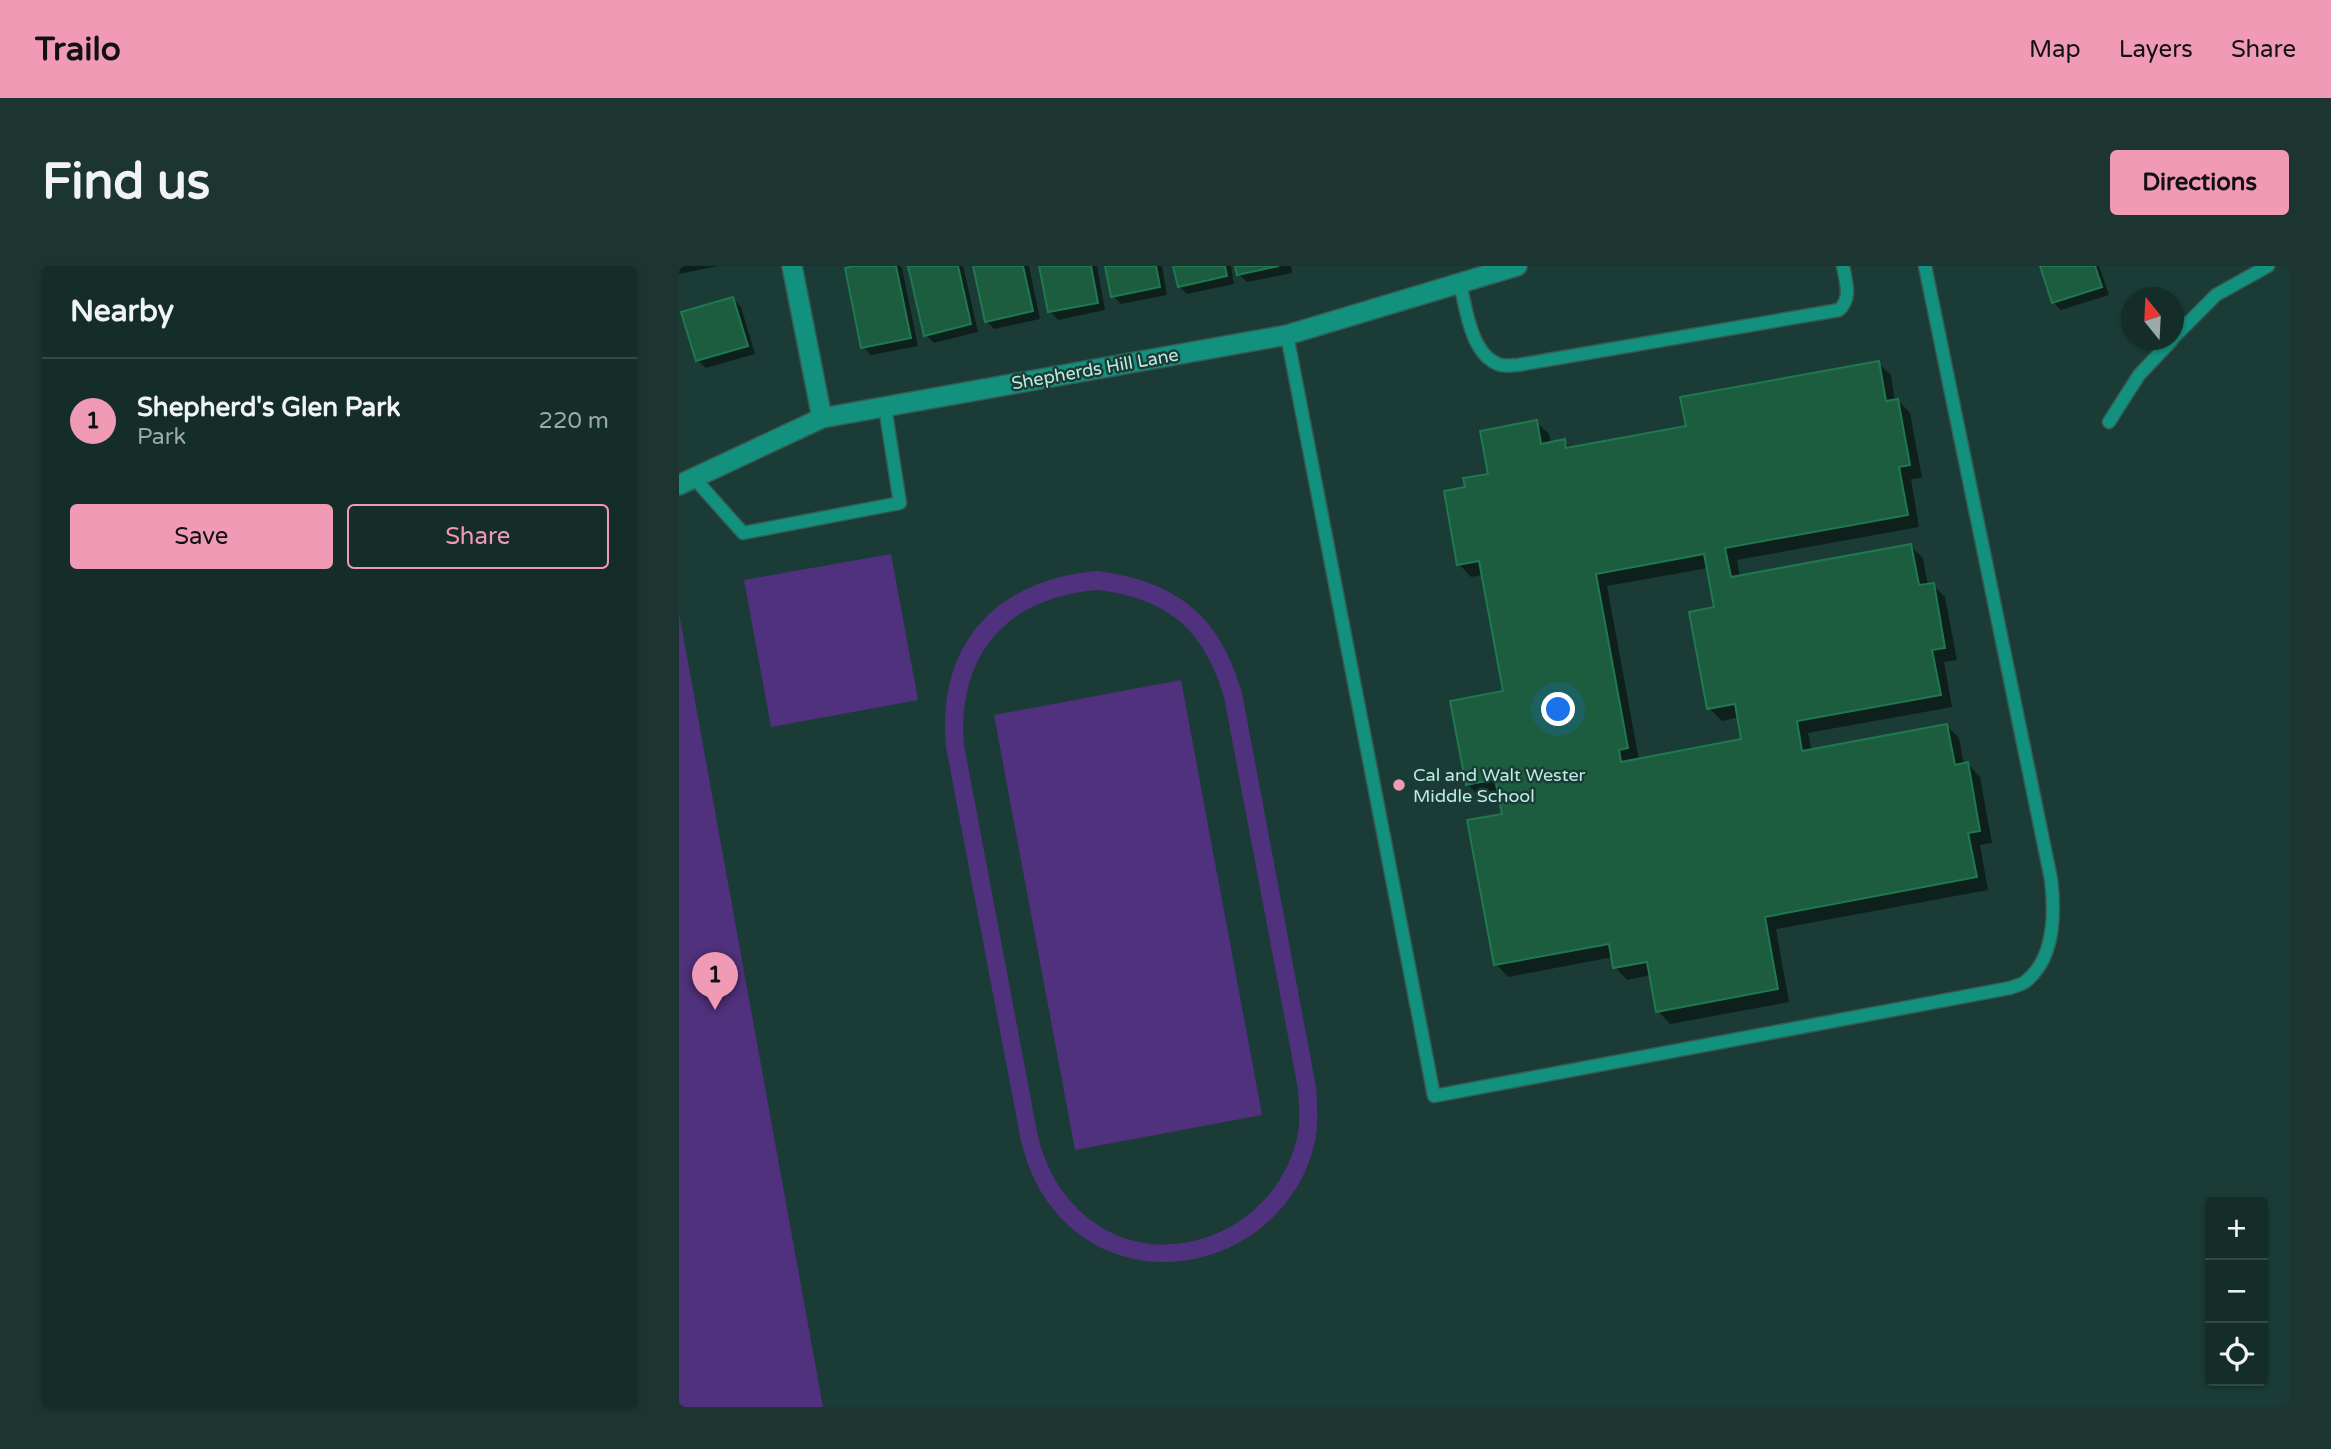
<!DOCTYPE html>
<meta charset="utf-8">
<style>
body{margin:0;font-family:"Varela Round",sans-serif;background:#1d3530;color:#f1f3f6}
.controls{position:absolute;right:21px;bottom:21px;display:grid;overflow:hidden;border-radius:7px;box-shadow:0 2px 5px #0004}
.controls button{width:63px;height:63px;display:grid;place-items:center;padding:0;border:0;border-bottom:2px solid #334945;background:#142d28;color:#f1f3f6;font:35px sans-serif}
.compass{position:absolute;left:1442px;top:21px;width:63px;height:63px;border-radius:50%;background:#142d28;box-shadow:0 2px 5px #0004;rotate:342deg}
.you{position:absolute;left:880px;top:444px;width:24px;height:24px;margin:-18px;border:5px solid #fff;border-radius:50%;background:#1a73e8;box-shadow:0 0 0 10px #1a73e833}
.badge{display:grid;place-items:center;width:46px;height:46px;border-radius:50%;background:#f09ab6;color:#111;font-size:23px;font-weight:700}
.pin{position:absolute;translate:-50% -58px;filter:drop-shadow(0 2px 4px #0008)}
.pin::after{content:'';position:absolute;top:37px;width:24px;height:21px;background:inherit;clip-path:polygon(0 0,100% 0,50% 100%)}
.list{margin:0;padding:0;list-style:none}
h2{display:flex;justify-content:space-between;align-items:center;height:91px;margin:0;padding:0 28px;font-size:30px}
h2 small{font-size:23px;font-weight:400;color:#9da8a8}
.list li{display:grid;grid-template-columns:46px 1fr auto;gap:21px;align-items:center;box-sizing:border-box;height:126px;padding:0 28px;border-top:2px solid #334945}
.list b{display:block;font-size:26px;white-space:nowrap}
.list p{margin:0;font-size:23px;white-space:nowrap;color:#9da8a8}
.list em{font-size:23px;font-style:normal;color:#9da8a8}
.actions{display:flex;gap:14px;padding:21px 28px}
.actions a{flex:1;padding:16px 0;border:2px solid #f09ab6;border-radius:7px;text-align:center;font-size:24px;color:#f09ab6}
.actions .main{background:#f09ab6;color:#111}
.icon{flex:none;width:38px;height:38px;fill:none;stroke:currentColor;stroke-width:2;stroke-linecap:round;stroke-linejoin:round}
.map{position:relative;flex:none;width:1610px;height:1141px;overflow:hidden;border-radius:7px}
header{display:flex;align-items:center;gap:42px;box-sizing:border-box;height:98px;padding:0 35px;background:#f09ab6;color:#111}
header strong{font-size:33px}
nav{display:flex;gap:38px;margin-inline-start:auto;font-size:24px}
.intro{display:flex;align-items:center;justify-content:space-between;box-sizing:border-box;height:168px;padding:0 42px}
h1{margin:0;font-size:49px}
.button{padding:18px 32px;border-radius:7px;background:#f09ab6;color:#111;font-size:24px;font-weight:700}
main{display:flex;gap:42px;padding:0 42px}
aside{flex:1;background:#142d28;border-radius:7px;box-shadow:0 2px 5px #0004}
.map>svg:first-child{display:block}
</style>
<header>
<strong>Trailo</strong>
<nav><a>Map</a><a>Layers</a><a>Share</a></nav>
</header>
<div class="intro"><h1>Find us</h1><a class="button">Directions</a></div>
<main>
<aside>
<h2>Nearby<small></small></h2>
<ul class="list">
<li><span class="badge">1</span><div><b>Shepherd's Glen Park</b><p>Park</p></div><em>220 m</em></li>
</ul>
<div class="actions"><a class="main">Save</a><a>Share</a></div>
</aside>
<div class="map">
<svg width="1610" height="1141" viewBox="0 0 1610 1141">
<rect width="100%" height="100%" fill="#1b3c36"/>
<path fill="#50317d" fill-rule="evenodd" d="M212,288L239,434L92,461L65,314Z
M418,305C497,315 541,349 563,427L637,821C638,840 640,860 635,879C608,992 461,1038 380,950C360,928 349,903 342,875L267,481C258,379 315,314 418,305ZM418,324C488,332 525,363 545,431L619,823C620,841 622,859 617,876C591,975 464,1016 393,937C375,917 366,896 359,871L285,479C278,388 327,332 418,324Z
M0,347L144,1141H0Z
M502,414L583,849L396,884L315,449Z"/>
<path fill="#0007" fill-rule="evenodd" d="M0,0H39L0,8Z
M184,0H221L223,2L239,80L192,89L184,81Z
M231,0H284L299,66L255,77L247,69Z
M295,0H350L361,53L315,63L307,55Z
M362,0H418L426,44L379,54L371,45Z
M428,0H483L488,29L442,38L434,30Z
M496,0H552L555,18L508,28L500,20Z
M558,0H612L613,7L568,16L560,8Z
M1362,0H1420L1430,29L1382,44L1374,36Z
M54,33L62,41L76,88L27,102L18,94Z
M1199,97L1212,109L1216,135L1219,134L1231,147L1243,212L1232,213L1240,261L1058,294L1061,311L1232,280L1244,292L1249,320L1254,319L1266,331L1278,394L1265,396L1273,441L1129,467L1133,485L1268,460L1280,472L1285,499L1289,498L1301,511L1313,577L1301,579L1309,624L1097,663L1110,736L991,758L979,745L972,709L948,714L936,701L934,691L829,711L817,698L825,549L821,526L801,530L788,518L826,426L804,309L792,311L780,298L788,223L811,209L857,156L870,168L872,178L885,175L892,183L1009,161ZM1029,302L1037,343L1030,442L1043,455L1060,451L1064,475L960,494L928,320Z"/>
<path fill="#1c5d3f" stroke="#1f7850" stroke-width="2" fill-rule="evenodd" d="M175,0H217L232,72L182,82L166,2Z
M229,0H279L292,58L245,70Z
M294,0H344L354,45L306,56Z
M360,0H412L419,37L369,46Z
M426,0H477L481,21L432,31Z
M494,0H546L548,10L499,21Z
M556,0H600L558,9Z
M1361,0H1416L1423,21L1373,37Z
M54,31L69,80L17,95L2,46Z
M1200,95L1207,135L1219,133L1231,199L1220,201L1229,249L1046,282L1052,311L1232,278L1240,319L1255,317L1266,382L1253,384L1262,429L1118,455L1123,485L1268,458L1276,499L1289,496L1301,565L1289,567L1298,611L1086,651L1099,723L977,746L968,696L934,702L930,678L815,699L788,554L823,548L816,513L787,519L771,435L824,425L800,295L778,299L765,225L786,221L784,212L809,208L801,165L858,154L862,178L886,173L887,182L1007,160L1001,131ZM1025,288L1035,341L1010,346L1028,443L1056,438L1062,473L942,496L940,484L949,482L917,308Z"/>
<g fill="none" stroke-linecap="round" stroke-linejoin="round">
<defs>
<path id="service" d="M781,17C787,42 792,91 822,99C827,100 834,99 839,99L1160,44C1173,32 1167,17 1164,0
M608,69L755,830L1331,722C1335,720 1342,719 1346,716C1376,693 1376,646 1372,613L1246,0
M1494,72L1537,29L1589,0
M1430,156L1460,109L1493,74
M15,212L64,267L221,237L206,141"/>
<path id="minor" d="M113,0L143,152
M0,219L143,152L608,69L838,0"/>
</defs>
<use href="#service" stroke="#355b54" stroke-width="15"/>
<use href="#minor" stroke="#355b54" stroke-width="22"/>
<use href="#service" stroke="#13917f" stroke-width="12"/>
<use href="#minor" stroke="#13917f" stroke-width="19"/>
</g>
<circle fill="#f09ab6" stroke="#1b3c36" stroke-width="2.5" cx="720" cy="519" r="7"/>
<g text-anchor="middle" stroke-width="5" stroke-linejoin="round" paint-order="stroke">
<g font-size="18" fill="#bcece1" stroke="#1b3c36">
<text transform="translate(416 103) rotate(-10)" y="6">Shepherds Hill Lane</text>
</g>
<g font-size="18" fill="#bcece1" stroke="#1b3c36" text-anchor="start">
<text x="734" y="515">Cal and Walt Wester<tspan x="734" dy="21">Middle School</tspan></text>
</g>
</g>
</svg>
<div class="controls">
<button>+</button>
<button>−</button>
<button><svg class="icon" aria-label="locate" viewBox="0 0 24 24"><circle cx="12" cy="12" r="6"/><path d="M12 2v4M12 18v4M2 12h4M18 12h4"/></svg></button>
</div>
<svg class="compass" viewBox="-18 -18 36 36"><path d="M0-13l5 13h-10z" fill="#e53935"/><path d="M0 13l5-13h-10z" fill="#9da8a8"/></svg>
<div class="you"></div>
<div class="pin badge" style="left:36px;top:744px">1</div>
</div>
</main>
